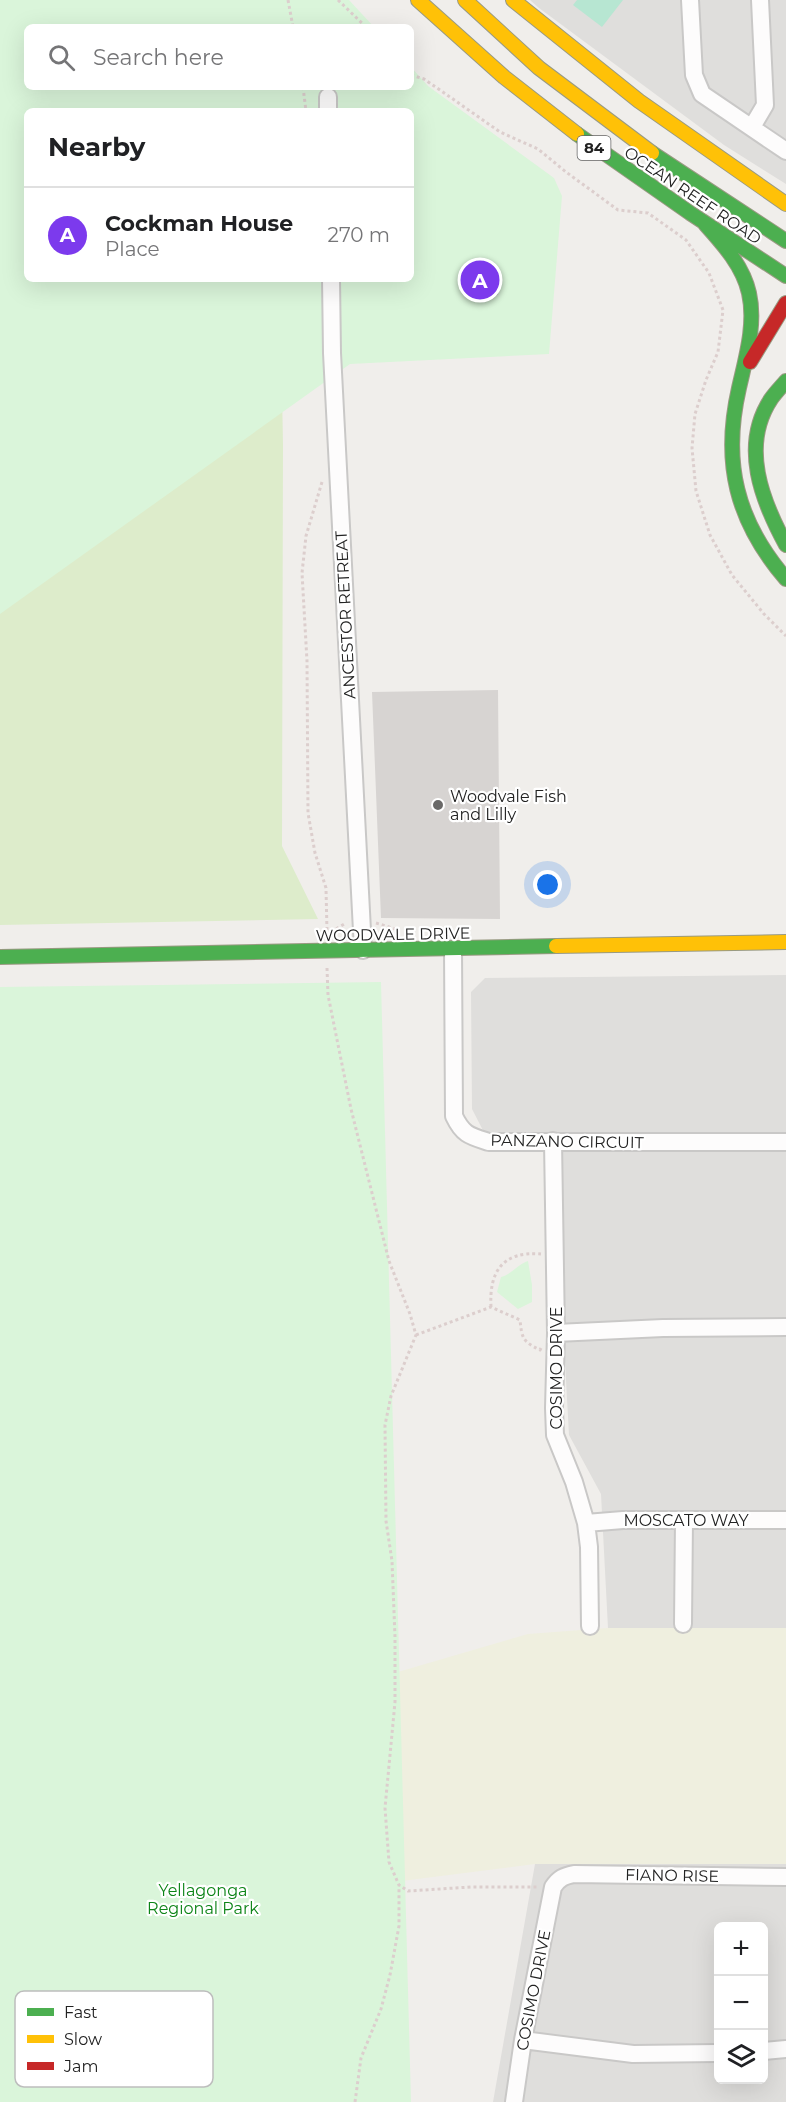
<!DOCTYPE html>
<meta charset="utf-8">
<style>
body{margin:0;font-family:Montserrat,sans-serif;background:#f6f6f6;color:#202124}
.controls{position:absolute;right:18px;bottom:18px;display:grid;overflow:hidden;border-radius:9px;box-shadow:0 6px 24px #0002}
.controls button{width:54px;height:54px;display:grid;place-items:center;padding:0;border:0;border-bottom:2px solid #e0e0e0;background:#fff;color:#202124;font:30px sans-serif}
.you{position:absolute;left:548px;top:885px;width:21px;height:21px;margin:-15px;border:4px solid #fff;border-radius:50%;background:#1a73e8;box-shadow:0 0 0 9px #1a73e833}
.badge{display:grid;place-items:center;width:39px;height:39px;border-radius:50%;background:#7c3aed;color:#fff;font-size:20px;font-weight:700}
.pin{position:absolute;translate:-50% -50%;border:3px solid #fff;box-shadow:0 2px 6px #0006}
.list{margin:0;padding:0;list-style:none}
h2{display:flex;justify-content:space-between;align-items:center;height:78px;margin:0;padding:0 24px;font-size:26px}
h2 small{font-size:20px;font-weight:400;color:#757577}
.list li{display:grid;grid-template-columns:39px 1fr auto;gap:18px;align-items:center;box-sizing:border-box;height:96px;padding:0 24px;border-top:2px solid #e0e0e0}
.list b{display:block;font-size:22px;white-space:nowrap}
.list p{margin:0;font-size:20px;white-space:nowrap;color:#757577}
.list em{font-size:20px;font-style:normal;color:#757577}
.icon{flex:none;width:33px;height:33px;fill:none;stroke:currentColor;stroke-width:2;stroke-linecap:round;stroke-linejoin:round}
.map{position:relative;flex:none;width:786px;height:2102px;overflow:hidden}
.search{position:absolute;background:#fff;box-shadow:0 6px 24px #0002;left:24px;top:24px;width:390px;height:66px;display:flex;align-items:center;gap:15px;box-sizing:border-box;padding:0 21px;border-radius:9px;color:#757577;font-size:22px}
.panel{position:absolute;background:#fff;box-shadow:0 6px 24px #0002;left:24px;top:108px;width:390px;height:174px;border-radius:9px}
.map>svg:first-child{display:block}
</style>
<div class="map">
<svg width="786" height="2102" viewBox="0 0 786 2102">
<rect width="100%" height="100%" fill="#f0eeeb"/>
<path fill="#dfdedc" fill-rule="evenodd" d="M530,0H786V184L724,145L539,8Z
M786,975V1628H608L601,1494L569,1435L553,1141L489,1142L472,1109L471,992L485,978Z
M535,1864H786V2102H493ZM718,1926H764V2080H718Z"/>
<path fill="#efefdf" d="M608,1628H786V1864H535L378,1884L391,1674L528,1634Z"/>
<path fill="#ddeccb" d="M0,0L27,27V279H280L283,445L282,846L318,919L0,925Z"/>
<path fill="#daf5da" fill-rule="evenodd" d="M0,0H349L374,27H27V87H411V67L428,86L554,178L562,196L549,354L350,364L0,614ZM27,111H411V279H27Z
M381,982L411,2102H0V987Z
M528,1261L532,1285V1302L518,1309L497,1292L501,1277C512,1274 517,1265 528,1261Z"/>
<path fill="#b7e6d2" d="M577,0H623L602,27L573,5Z"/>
<path fill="#d7d4d2" d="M493,262L498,295L467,299L462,266Z
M498,690L500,919L381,918L372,692Z"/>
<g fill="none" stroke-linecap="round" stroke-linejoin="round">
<defs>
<path id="street" d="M690,0L694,75L702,94L786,151
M328,97V111
M752,127L765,105L760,0
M331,279L332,353L363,950
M453,949L454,1116C463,1135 470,1136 489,1142H786
M553,1141L556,1333L554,1408L555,1435L574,1482L586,1523L589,1547L590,1626
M556,1333L663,1328L786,1327
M586,1523L623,1520H786
M683,1624L684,1520
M523,2040L633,2054L718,2053
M764,2051L786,2049
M514,2102L523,2040L553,1887C559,1878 564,1876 574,1874L786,1877"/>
<path id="fast" d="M577,134L690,213L786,276
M652,153L786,241
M705,224C723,244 743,266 749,293C756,324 746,357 739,388C722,462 736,521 786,579
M786,381C781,387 775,393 771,399C740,446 762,501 786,545
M0,957L556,946"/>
<path id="slow" d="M418,0L504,77L577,134
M465,0L539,68L652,153
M513,0L639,101L786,204
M556,946L786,942"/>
<path id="jam" d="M750,362L786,303"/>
</defs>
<use href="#street" stroke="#c9c8c7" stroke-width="20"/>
<use href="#fast" stroke="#999a82" stroke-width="16"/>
<use href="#slow" stroke="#999a82" stroke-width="16"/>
<use href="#jam" stroke="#999a82" stroke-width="16"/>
<path stroke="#dccecd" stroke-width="3" stroke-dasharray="3 3" stroke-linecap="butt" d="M288,0L293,27
M338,0L366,27
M411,75L424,79L440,90L500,132L538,149L566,172L618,210L648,213L686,240L709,273L723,310L718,352L706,380L695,414L692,448L696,491L710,535L732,575L764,614L786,636
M303,87L306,111
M322,482L306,536L302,573L307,661L308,813L315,853L326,888L327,932
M376,923L399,930
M331,932L346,923
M327,968L328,995L351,1109L389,1261L410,1314L416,1335L391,1396L385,1425L386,1521L392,1561L395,1637V1702L385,1808L389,1862L399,1885L408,1891L471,1887H539
M491,1307C489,1272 502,1251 541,1254
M416,1335L491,1307L520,1320C522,1338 522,1341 540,1350L541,1348
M355,2102L361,2058L381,2009L390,1975L399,1926V1885"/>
<use href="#street" stroke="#fdfcfc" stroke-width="16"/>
<use href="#fast" stroke="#4caf50" stroke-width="14"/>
<use href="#slow" stroke="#ffc107" stroke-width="14"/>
<use href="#jam" stroke="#c62828" stroke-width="14"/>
</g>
<circle fill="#6a6968" stroke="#fff" stroke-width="2" cx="438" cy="805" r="6"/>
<g text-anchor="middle" stroke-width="4.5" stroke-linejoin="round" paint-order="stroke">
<rect fill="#fff" stroke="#646464" stroke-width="1.5" x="577.5" y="136" width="33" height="24" rx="4.5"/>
<g font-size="15" font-weight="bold" fill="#222">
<text x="594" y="153">84</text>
</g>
<g font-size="16" fill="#222" stroke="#fff">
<text transform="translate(693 195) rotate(34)" y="6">OCEAN REEF ROAD</text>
<text transform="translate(345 615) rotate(-93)" y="6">ANCESTOR RETREAT</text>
<text transform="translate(393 934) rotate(-1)" y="6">WOODVALE DRIVE</text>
<text transform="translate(567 1141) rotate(1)" y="6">PANZANO CIRCUIT</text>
<text transform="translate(556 1368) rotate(-90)" y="6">COSIMO DRIVE</text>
<text x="686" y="1526">MOSCATO WAY</text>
<text transform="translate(672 1875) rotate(1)" y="6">FIANO RISE</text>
<text transform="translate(533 1990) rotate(-79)" y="6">COSIMO DRIVE</text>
</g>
<g font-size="16" fill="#222" stroke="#fff" text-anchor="start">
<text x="450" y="802">Woodvale Fish<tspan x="450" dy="18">and Lilly</tspan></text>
</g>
<g font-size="16" fill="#0c8416" stroke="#fff">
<text x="203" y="1896">Yellagonga<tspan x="203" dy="18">Regional Park</tspan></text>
</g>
</g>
<rect x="15" y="1991" width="198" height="96" rx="9" fill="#fff" stroke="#bdbdbd" stroke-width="1.5"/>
<rect x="27" y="2008" width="27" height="8" fill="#4caf50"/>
<rect x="27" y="2035" width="27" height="8" fill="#ffc107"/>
<rect x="27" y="2062" width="27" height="8" fill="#c62828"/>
<g font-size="16" fill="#222">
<text x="64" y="2018">Fast</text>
<text x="64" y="2045">Slow</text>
<text x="64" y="2072">Jam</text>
</g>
</svg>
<div class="controls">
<button>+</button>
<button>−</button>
<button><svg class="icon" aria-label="layers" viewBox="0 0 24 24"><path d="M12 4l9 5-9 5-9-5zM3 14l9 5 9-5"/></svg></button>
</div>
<div class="you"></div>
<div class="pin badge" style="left:480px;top:280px">A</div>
<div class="search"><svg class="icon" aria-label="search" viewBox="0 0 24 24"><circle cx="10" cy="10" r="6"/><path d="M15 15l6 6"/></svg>Search here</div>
<section class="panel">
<h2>Nearby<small></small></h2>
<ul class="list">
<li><span class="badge">A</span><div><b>Cockman House</b><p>Place</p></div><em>270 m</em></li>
</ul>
</section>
</div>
